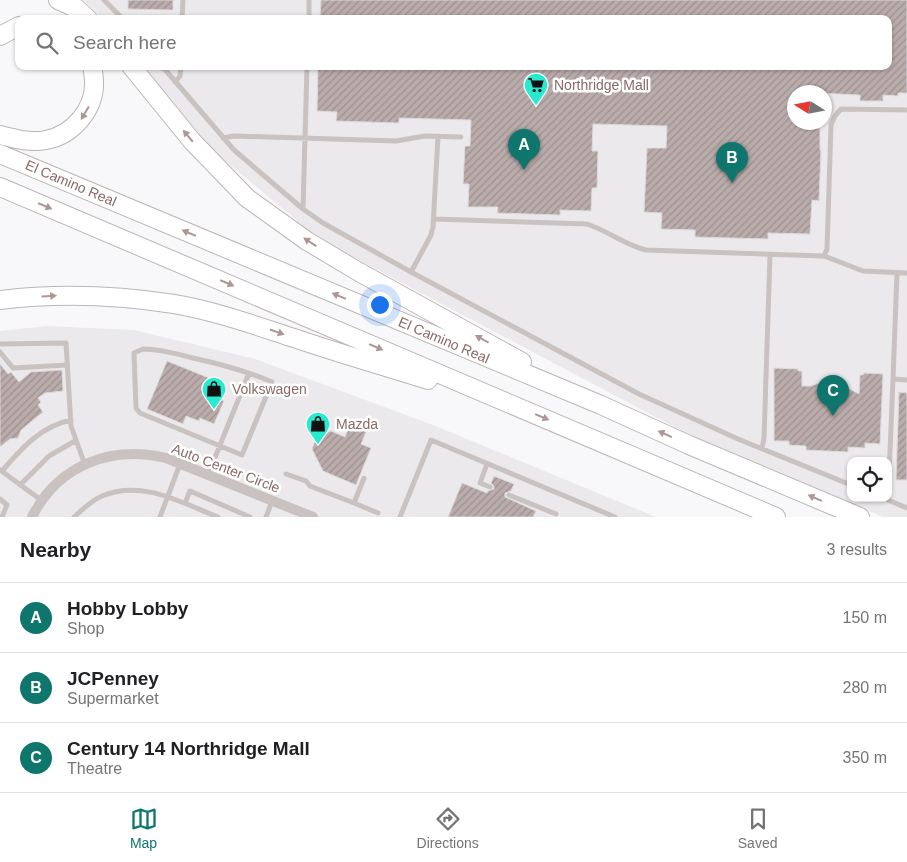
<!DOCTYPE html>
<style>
body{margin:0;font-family:Arial,sans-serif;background:#f6f6f6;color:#202124}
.controls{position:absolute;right:15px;bottom:15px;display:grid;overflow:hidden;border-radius:10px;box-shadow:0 1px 4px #0004}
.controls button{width:45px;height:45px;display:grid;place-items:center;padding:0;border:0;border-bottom:1px solid #e0e0e0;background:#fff;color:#202124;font:25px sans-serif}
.compass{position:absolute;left:787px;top:85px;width:45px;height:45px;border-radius:50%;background:#fff;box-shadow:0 1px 4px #0004;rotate:281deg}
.you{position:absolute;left:379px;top:304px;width:18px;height:18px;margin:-12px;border:4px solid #fff;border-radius:50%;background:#1a73e8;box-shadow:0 0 0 8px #1a73e833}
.badge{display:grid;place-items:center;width:32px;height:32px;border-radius:50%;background:#0f766e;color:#fff;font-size:16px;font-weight:700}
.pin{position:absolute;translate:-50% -41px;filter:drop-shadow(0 1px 2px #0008)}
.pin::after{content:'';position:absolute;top:26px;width:18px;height:15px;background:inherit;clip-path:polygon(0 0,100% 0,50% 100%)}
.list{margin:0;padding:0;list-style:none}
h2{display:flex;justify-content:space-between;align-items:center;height:65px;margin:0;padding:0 20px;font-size:21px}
h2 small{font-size:16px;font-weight:400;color:#757577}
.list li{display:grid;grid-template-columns:32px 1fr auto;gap:15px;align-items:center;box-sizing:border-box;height:70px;padding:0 20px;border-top:1px solid #e0e0e0}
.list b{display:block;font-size:19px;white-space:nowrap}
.list p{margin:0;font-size:16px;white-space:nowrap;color:#757577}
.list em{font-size:16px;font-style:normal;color:#757577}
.icon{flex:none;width:28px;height:28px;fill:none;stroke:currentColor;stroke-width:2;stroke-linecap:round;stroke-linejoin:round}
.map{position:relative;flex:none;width:907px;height:517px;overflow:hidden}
.search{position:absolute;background:#fff;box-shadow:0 1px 4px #0004;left:15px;right:15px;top:15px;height:55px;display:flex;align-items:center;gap:12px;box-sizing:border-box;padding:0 18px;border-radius:10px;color:#757577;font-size:19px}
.sheet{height:275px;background:#fff}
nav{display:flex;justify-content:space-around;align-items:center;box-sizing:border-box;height:70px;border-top:1px solid #e0e0e0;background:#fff;font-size:14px;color:#757577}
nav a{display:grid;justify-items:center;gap:2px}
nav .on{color:#0f766e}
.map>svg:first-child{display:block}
</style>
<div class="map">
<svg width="907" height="517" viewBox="0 0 907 517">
<defs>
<pattern id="building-hatch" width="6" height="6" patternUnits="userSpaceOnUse" patternTransform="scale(1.25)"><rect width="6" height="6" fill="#bbacac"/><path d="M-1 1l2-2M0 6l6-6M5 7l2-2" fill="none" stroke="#9e9090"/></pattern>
</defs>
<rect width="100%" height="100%" fill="#f8f8fa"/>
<path fill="#ebe9eb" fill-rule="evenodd" d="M83,0H907V517H883L684,432L319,239L217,154L174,105L143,66H888V19H103ZM794,92H824V122H794ZM851,461H888V498H851Z
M47,326L134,330L255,359L433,425L656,517H0V331Z"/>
<path fill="url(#building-hatch)" stroke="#dadadc" d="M128,0H173V10L128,9Z
M321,0H907V93H898V96L883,95V101H860V95L794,92V122H815V128H820V150H821L819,201L812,200L810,234L768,233V239L695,237V230L661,229L662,213L644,212L647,148H666L667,126L593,124L592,151H598L597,188H592L591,211L560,210V215L497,213L498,207H468L469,184H463L465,146H470L471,120L399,118V123L336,121L337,112L317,111L318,66H888V19H320Z
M167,361L209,378L205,387L219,393L217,398L224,401L214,424L200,418L199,421L186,416L183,424L147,409Z
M0,364L8,374L11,372L19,382L31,372L62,370L63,391L45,393L38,398L41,402L38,405L43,412L21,430L18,438L10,439L0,447Z
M774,368L798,369V371H802V386H811L822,382L834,383L846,387L859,394L860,375H863L864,373L883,374L880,444L865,443V448L848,447V452L806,450V446L789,445V441H774Z
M899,392L907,393V480H896Z
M350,425L366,432L361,444L371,448L356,485L323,471L312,449L317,436L331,431L345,437Z
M494,476L514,484L511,491L505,493V497L536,511L533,517H448L462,483L487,493L488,491L494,489V486L491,483Z"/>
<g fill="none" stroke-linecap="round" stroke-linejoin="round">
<defs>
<path id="motorway" d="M58,0L76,8L88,19
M0,36L19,26
M131,66L192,141L247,198L307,241L359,272L522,362
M0,135C15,139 31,143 46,140C73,135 95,109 94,82C94,77 93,71 92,66
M0,154L601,405L689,445L860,517
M0,187L776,517
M0,300C58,293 116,295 174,304C215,311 254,325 294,338C338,353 383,366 428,380"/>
</defs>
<use href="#motorway" stroke="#bdb5b4" stroke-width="20"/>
<path stroke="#cac1c1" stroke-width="5" d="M104,0L123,19
M182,19L183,0
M309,19V0
M162,66L234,150L303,209L323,223L411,272L639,394L738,439L851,485
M175,82L180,76L181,66
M223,138L234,136L396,141L425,136L461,137
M303,209L307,66
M434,219L587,224C608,231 625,245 646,250L824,256L863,271L907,273
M824,256L827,249L831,125L835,116L841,109L907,110
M411,272L431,235L433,227L438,136
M897,273L893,379L907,380
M0,344L66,343L71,426L85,465
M143,349C160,349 177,354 193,358C220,364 247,371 272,382L242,455L140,413L136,408L134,353Z
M0,352L13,368L67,365
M762,449L764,438L770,255
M487,464L480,483L490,487
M0,470L41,500
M2,471C21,449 41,426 71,420
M286,474L306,481L310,486L354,503
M208,475L249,373
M364,478L354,503L378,513
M20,485L49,456L75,441
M509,495L556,514
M883,498L907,508
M0,499L7,505L2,517
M888,500L893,379
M185,503L190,491L250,517
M74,517C83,509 92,500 102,496C142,479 182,503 218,517
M160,517L180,464
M266,517L272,501
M400,517L431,440L615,517"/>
<path stroke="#cac1c1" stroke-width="10" d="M32,517C58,465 111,445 166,458L313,517"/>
<use href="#motorway" stroke="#fff" stroke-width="18"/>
</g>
<defs><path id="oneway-solid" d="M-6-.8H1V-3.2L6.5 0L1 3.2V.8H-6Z" transform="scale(1.25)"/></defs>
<g fill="#ad9795">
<use href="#oneway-solid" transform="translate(85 113) rotate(121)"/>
<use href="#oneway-solid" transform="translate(188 136) rotate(-130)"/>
<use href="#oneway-solid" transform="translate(45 206) rotate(23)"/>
<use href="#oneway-solid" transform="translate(189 233) rotate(-157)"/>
<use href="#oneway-solid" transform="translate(310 242) rotate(-147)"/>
<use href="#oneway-solid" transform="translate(227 283) rotate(23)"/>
<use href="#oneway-solid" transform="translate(49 296) rotate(-4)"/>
<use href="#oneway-solid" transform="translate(339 296) rotate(-157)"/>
<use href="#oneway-solid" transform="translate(277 332) rotate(19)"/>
<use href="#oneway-solid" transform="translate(482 339) rotate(-151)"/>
<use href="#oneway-solid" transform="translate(376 347) rotate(23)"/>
<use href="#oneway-solid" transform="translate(542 417) rotate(23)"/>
<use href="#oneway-solid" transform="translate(665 434) rotate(-156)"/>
<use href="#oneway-solid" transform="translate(815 498) rotate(-157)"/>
</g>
<defs>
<symbol id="supermarket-pin" viewBox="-11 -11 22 30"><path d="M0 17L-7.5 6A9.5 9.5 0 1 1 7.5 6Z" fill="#27eace" stroke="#fff"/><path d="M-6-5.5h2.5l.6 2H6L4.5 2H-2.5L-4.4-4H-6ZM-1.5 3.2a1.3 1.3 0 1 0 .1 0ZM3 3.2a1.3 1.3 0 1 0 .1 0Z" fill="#111"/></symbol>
<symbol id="shop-pin" viewBox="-11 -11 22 30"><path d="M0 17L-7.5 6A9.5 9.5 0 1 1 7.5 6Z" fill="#27eace" stroke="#fff"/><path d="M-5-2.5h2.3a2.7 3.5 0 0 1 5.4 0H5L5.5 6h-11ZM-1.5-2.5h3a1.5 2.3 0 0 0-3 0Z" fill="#111"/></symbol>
</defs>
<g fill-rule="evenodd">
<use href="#supermarket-pin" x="522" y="71" width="28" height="38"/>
<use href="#shop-pin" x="200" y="375" width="28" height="38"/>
<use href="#shop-pin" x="304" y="410" width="28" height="38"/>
</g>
<g text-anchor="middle" stroke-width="5" stroke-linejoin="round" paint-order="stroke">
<g font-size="14" fill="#8a6a68" stroke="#fff" text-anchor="start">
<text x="554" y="90">Northridge Mall</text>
<text x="232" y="394">Volkswagen</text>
<text x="336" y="429">Mazda</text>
</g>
<g font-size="14" fill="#8a6a68" stroke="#fff">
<text transform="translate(71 183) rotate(23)" y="5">El Camino Real</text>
<text transform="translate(444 340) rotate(23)" y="5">El Camino Real</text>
<text transform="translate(226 468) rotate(21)" y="5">Auto Center Circle</text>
</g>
</g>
</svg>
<div class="controls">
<button><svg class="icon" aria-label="locate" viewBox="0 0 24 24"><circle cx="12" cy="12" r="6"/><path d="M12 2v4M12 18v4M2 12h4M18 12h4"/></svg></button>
</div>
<svg class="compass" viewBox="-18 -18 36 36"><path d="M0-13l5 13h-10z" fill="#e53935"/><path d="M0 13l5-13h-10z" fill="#757577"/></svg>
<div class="you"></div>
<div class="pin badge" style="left:524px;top:170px">A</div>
<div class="pin badge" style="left:732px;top:183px">B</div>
<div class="pin badge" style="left:833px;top:416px">C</div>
<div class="search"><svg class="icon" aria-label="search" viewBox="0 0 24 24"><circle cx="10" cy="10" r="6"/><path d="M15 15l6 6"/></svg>Search here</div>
</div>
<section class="sheet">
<h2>Nearby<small>3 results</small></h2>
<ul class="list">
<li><span class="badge">A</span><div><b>Hobby Lobby</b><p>Shop</p></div><em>150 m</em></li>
<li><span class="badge">B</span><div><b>JCPenney</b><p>Supermarket</p></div><em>280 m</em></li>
<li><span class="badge">C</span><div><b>Century 14 Northridge Mall</b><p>Theatre</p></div><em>350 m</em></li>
</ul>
</section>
<nav>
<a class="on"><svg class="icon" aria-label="map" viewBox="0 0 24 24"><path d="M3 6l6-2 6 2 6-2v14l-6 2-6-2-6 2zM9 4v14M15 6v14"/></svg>Map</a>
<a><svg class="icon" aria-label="directions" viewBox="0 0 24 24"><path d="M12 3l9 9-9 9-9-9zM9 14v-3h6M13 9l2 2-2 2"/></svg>Directions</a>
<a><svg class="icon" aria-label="saved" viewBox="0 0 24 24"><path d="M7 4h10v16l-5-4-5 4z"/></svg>Saved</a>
</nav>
